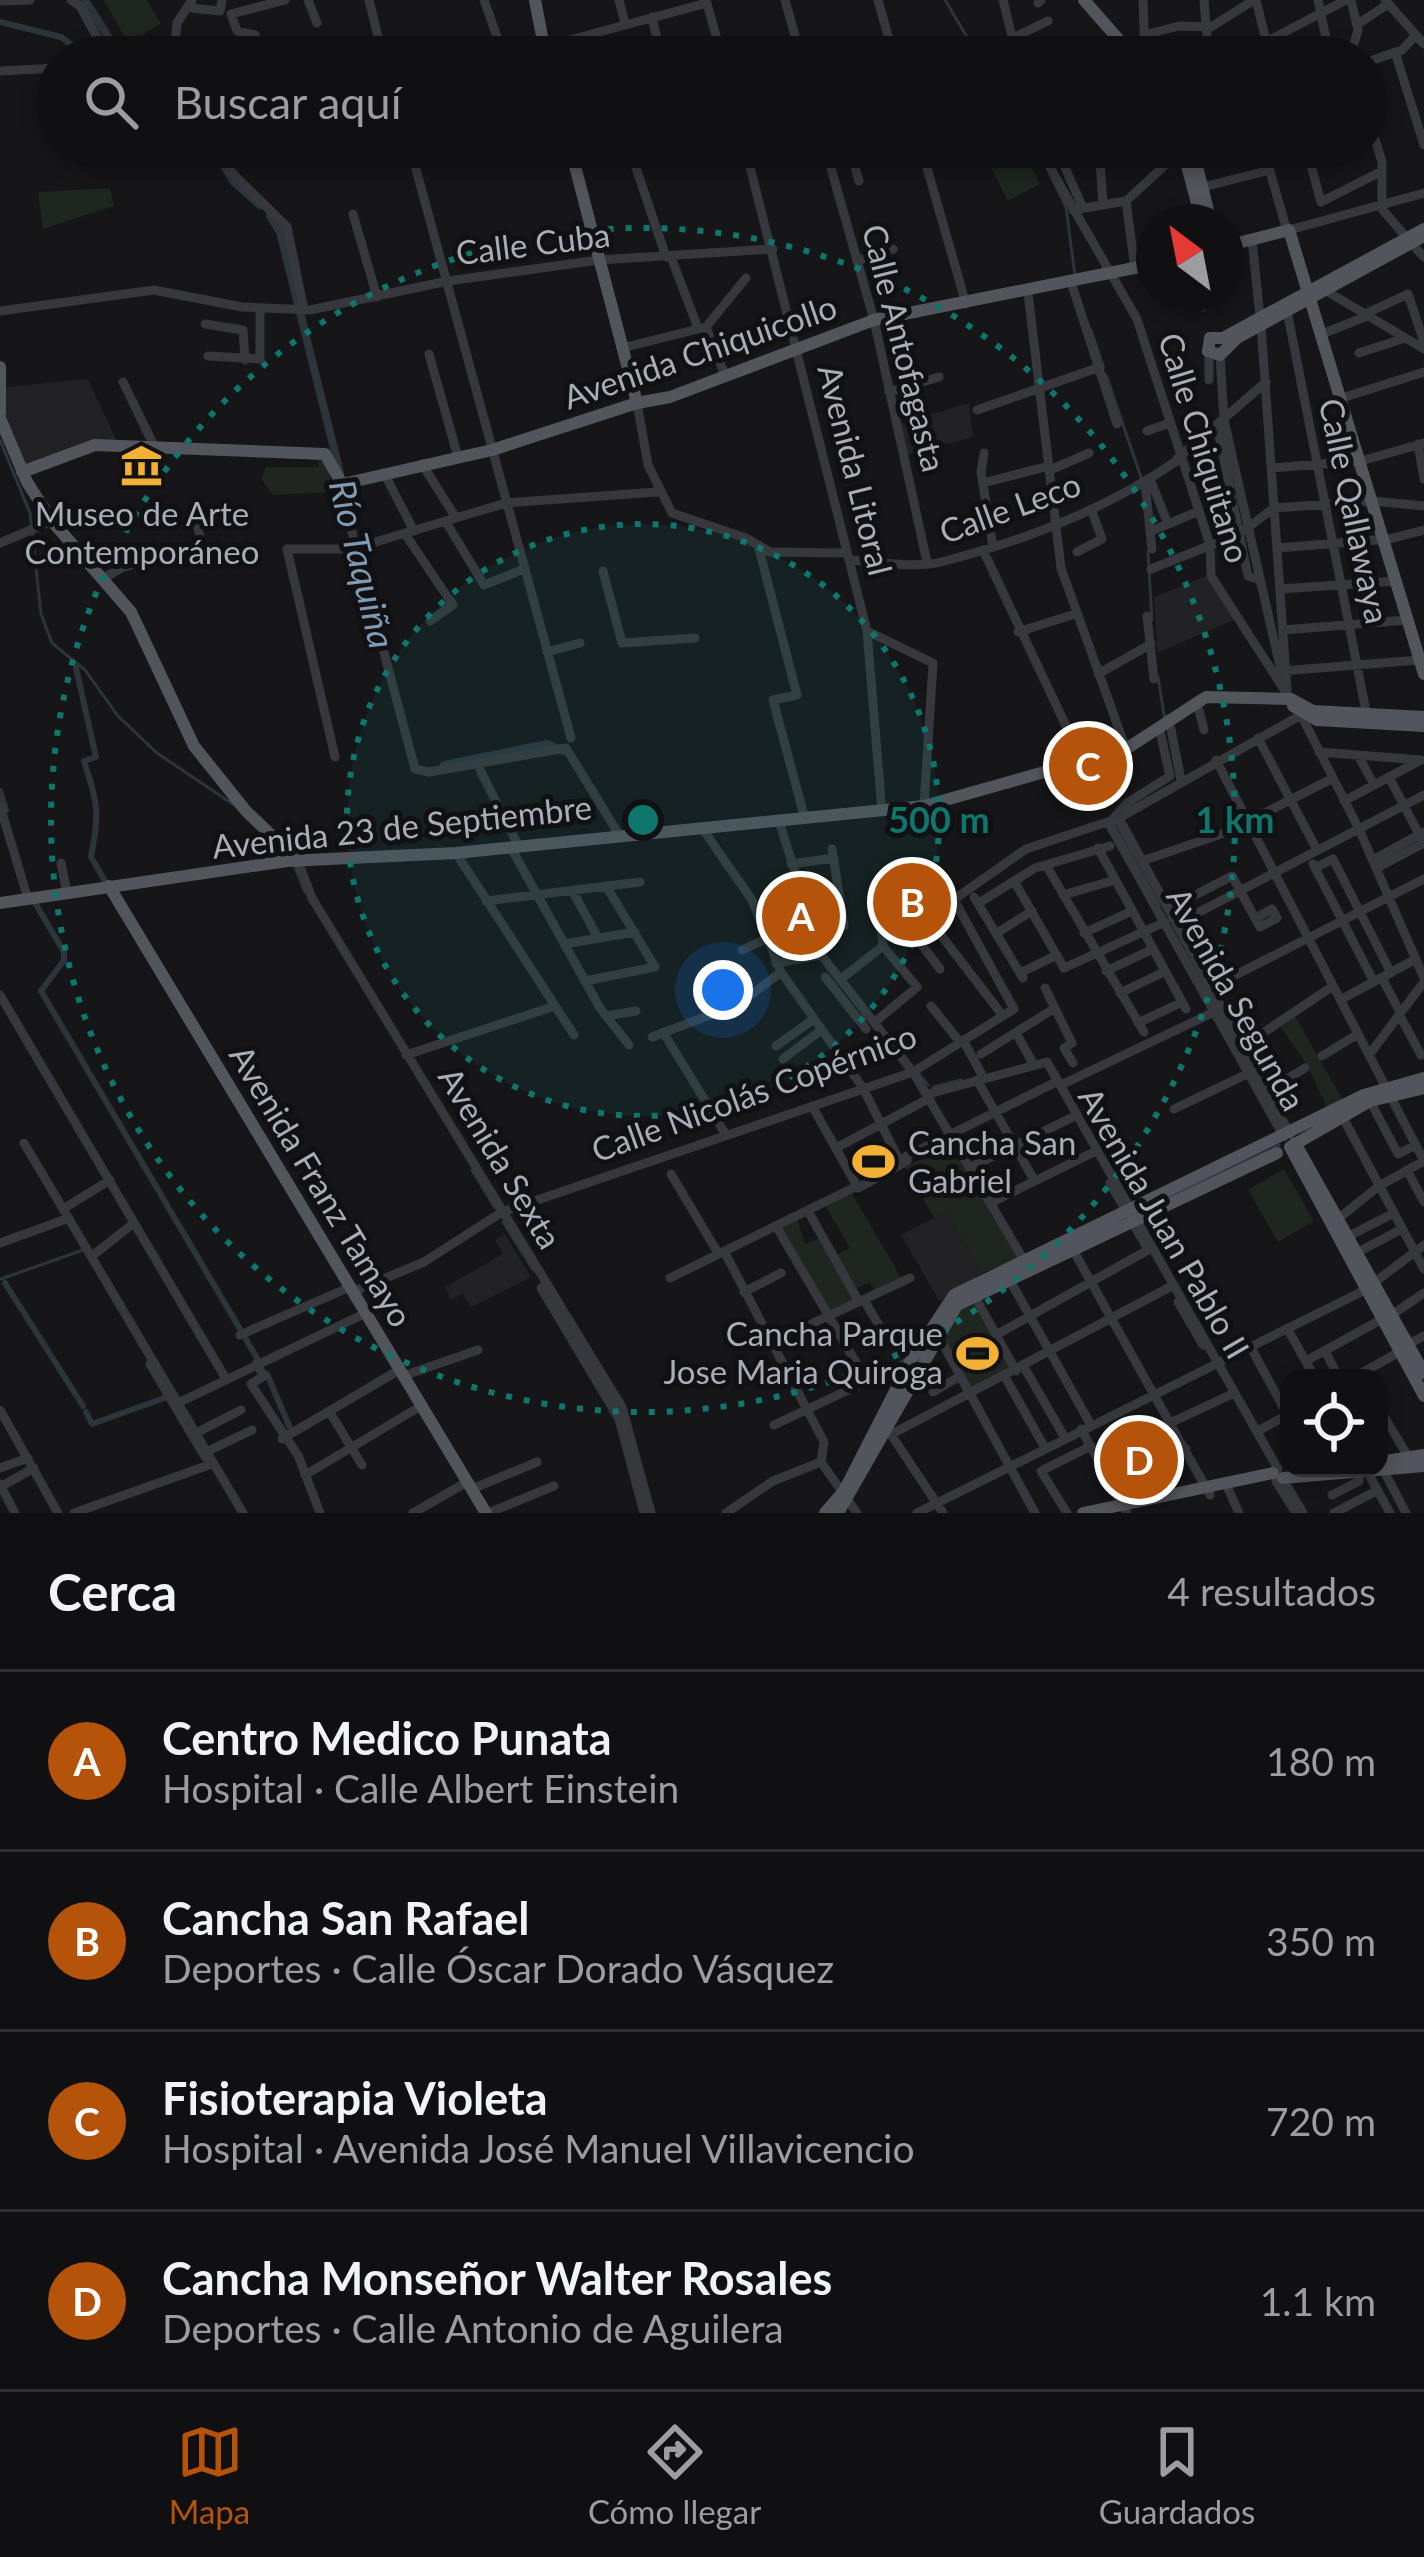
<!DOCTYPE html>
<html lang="es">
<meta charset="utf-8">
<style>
body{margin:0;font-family:Lato,sans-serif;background:#19191b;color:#f1f3f6}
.controls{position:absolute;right:36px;bottom:36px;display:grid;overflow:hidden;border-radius:24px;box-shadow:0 6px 18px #0003}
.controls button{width:108px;height:108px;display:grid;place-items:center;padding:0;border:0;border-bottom:3px solid #303032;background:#101012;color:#f1f3f6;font:60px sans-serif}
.compass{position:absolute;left:1136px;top:204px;width:108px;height:108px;border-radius:50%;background:#101012;box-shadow:0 6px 18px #0003;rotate:328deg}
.you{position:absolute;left:723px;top:990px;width:42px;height:42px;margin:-30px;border:9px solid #fff;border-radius:50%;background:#1a73e8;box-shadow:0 0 0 18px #1a73e833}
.badge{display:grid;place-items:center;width:78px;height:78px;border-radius:50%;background:#b45309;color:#fff;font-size:39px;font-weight:700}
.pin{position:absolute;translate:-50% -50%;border:6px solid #fff;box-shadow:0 3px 12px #0006}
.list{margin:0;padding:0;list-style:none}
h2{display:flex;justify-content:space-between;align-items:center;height:156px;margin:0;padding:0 48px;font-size:51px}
h2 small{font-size:39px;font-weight:400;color:#9c9d9f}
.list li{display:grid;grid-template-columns:78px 1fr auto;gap:36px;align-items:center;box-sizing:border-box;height:180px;padding:0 48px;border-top:3px solid #303032}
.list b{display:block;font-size:45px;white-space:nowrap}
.list p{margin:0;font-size:39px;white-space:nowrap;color:#9c9d9f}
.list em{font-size:39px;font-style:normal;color:#9c9d9f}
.icon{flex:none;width:66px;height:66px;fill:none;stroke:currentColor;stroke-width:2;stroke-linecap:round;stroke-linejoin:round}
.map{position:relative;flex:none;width:1424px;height:1513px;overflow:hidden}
.search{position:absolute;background:#101012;box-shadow:0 6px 18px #0003;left:36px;right:36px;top:36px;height:132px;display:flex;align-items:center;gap:30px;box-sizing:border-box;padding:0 42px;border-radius:66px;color:#9c9d9f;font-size:45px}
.sheet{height:876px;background:#101012}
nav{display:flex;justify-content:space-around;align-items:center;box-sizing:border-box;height:168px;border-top:3px solid #303032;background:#101012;font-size:33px;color:#9c9d9f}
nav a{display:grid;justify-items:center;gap:6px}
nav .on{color:#b45309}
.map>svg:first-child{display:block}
</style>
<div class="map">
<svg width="1424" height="1513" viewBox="0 0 1424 1513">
<rect width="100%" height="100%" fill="#161618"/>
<path fill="#222225" d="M88,379L118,444L25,467L3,422L6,387Z
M969,403L973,437L906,455L899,424Z
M1206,576L1236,619L1157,653L1154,597Z
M946,1212L983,1273L940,1302L901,1235Z
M505,1234L531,1277L471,1307L463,1294L451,1300L445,1287L503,1254L495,1240Z"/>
<path fill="#1e261f" d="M104,0H147L161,24L128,43Z
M991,147H1021L1040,184L1008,201L983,151Z
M110,188L114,206L43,229L38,192Z
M318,458L326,460L334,492L273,495L261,479L266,467H319Z
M1295,1016L1344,1102L1327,1108L1308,1066L1281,1027Z
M954,1142L1018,1258L983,1273L946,1212L934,1218L905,1167Z
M1284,1169L1314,1221L1278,1242L1248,1190Z
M851,1192L902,1279L875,1291L870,1282L855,1289L836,1255L850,1248L825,1205Z
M797,1218L805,1244L820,1238L855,1301L829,1313L779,1227Z
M974,1299L1011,1366L972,1392L942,1336L959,1307Z"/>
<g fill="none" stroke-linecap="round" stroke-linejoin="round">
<path stroke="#2c353c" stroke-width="3" d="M945,0L979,57
M1037,147L1066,207L1075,276
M1091,330L1103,366
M1106,375L1142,480
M0,440L30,513L41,614L52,643L85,670L118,716L157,753L234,805
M1148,552L1152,620
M1158,677L1165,721
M1116,823L1159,905
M295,868L305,892
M919,1074L928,1085
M933,1087L961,1080
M472,1170L495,1208
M1156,1203L1279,1145
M503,1222L533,1270
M1,1279L83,1250"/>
<path stroke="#2c353c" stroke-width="6" d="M0,22L61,37L87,57
M76,668L96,757L84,761C98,806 100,811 91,857L105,881
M0,791L6,810
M34,901L64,952V960L41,991L257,1358
M5,1283L83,1406
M267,1374L291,1430
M86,1412L92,1424L167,1397"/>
<path stroke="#2c353c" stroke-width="8" d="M85,0L121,57
M212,147L234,182L260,205
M270,216L280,232L340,473
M444,765L547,744L563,751"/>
<path stroke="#37383d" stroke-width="9" d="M71,0L80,6L108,57
M308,0L317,23
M369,0L383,57
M484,0L502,51
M619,0L625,23
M706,0L722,57
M785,0L801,57
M878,0L894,57
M1003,0L1017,57
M1143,0L1145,57
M1204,0L1207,37L1216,57
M1256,0L1270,57
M1318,0L1330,57
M1385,0L1424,44
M0,1L30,0
M1038,3L1041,0
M191,8L220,11L222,0
M652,17L661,57
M1358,24L1388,4
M1144,35L1179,26L1211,27L1254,0
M1013,38L1048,21
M1395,52L1424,145
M174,57L177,23L192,0
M268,57L255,35L237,31L231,14L285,0
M379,57L544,47L707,3
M962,57L966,56
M1047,57H1061
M1237,57L1346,0
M1350,57L1358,30L1351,0
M1367,62L1402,50L1416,35
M0,71L57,68
M1367,113L1382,162V209L1407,238
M217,147L233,174L287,227L304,310
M410,147L571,738
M629,147L666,257
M745,147L867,631L882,812
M825,147L874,320L927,562
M849,147L859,181
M921,147L966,304
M1044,147L1053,173L1137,319L1210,545L1211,576L1287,694
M1056,147L1083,208
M1099,147L1103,205
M1263,147L1287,231
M1306,147L1321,202L1382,171
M1060,158L1099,151
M1203,187L1270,170
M1126,201L1135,269
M1073,210L1126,201L1184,148
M353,214L377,297
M1289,230L1424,193
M1252,240L1260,317
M1411,243L1424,257
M671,257L698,328
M857,261L893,249
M1072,285L1117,424
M1323,289L1424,349
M1028,293L1061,568L1126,749
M1202,294L1203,307
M0,311L154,290L242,307L310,310L448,281L599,260L773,249
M1287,311L1367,716
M1365,314L1408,294L1424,342
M205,324L243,330L245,360
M1261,325L1287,690
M706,327L725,375
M1322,334L1367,316
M622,348L706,327L746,278
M1209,352V380
M1359,353L1405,338
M429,354L458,457
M1220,355L1224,420L1281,671L1420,660
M208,356L260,359V309
M123,382L156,450
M889,392L939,377
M1342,398L1424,372
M637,403L648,465L672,513L746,538L770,552L846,553
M977,410L1100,367
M1217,426L1248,576L1257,579
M1147,431L1167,424
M1418,444L1424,479
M984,453L981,472L993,547
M1177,459L1266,382
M422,464L456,518
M1271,468L1361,461L1424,443
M1050,470L1089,453
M384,473L414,531
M1150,479L1168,524
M339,483L415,769L429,772L566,748L618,833
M983,483L1049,466
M1145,483L1152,549
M446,522L484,585L524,569
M1151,531L1197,512
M405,534L453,605L430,621
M0,543L52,521
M362,546L506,503L657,492
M1277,548L1389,539L1424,530
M759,549L797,695L773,700L805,819
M983,550L1083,762
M1077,552L1102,539L1091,509
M849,560C876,561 914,569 941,562C1024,541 1107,509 1178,460
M1151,569L1239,534L1274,508L1373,501L1424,506
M603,571L622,643L695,638
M106,577L123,567L203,548L193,509
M1280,589L1396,581
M1147,616L1154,679
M1283,630L1408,620
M867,631L933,663L924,806
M1018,632L1075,614
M547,652L580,643
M1098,674L1151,644
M1197,702L1204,730
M1301,715L1359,829L1424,978
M1169,719L1181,780
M1258,738L1317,850
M1319,752L1421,760
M1358,755L1374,785
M335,757L287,549H356
M1216,760L1424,1161
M480,770L518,845
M1389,777L1424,844
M1344,801L1419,761
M0,806L28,899
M1119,818L1290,1134
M779,821L821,955L913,1072L1025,1262
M1111,821L1127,803L1170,776L1159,727
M1108,822L1284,1137
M704,831L752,900L781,972L863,1088L899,1160L1058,1081
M510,846L600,1008L629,1045
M1098,848L1186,1009
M456,853L574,1035
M1373,860L1424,832
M298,861L312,898L622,1407L651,1513
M1142,861L1230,831L1333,778
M61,863L67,893
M791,864L834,858
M1313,864L1374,982
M1046,865L1144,1032
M1315,868L1333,859L1391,973
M1377,868L1424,843
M1014,881L1064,968L1165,922
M572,890L598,938
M1063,895L1115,880
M974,897L1023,978
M486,901L640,882
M979,903L1035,868L1110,846
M1168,909L1232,876L1260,927L1277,918L1272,909L1256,918
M924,913L1003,1016
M1176,924L1424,795
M882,930L949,903L1026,849L1119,818L1301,715L1303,707
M913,933L940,969
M997,933L1032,911
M1084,933L1132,911
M816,939L844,926L832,849
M564,944L635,932
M742,950L766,939
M776,963L821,955
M1106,971L1153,949
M1020,973L1057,955
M825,977L866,1029
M1382,978L1400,1012
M841,979L883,946
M585,981L655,967L606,886
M1045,988L1072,1043L1064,1048L1073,1063
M1210,988L1424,879
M1120,993L1164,972
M0,995L226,1379
M1340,1000L1416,959
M931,1006L960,1042
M1399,1014L1421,1055
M606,1016L636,1011
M875,1022L917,987L883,946L875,883
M1138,1023L1180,1003
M663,1032L726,1135
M1016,1033L1034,1065
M652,1037L739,1004L781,972
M963,1040L981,1073
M776,1046L814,1019
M1242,1047L1333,986
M981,1054L1055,1008
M406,1055L555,1006
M1369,1055L1424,982
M1322,1056L1358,1034
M783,1059L821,1030
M977,1080L1034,1180
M1061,1085L1212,1013
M1268,1091L1305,1068
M928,1094L1047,1062L1278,1469
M1370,1101L1398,1154L1414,1146
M1174,1109L1245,1075
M1342,1116L1424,1269
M24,1143L243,1513
M836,1148L930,1098
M971,1167L1073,1117
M1407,1170L1424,1202
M671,1174L718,1253
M1110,1183L1146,1246
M858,1188L907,1161
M992,1202L1098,1150
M63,1209L110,1180
M808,1211L859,1302
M502,1212L913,1072L1014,1009L953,898
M1339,1218L1379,1186L1424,1161
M776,1226L868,1383
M1349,1236L1394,1213
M0,1243L69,1218
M1072,1248L1210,1495
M724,1251L824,1442L821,1462L857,1513
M1358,1252L1402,1229
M92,1256L134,1223
M1008,1277L1091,1425
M670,1278L857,1186L812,1106
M541,1288L619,1419L644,1513
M352,1292L424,1262L502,1212
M744,1292L781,1273
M974,1295L1016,1371
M864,1300L880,1327
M1178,1302L1203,1345
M1393,1314L1424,1293
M811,1324L910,1278
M1287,1328L1315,1378
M240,1335L350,1287
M938,1335L1035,1513
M996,1335L1148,1250
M1409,1344L1424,1336
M1250,1346L1289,1418
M1325,1351L1335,1370
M1306,1361L1384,1318
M150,1364L205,1457
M256,1364L264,1376L251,1384L299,1457
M1024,1367L1065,1438
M403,1376L478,1350
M1005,1377L1045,1448
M1353,1378L1401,1351
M933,1392L960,1376
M180,1402L366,1313
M1379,1408L1409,1458
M0,1410L58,1513
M329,1411L362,1465
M1170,1423L1230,1395
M774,1425L910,1361
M1081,1429L1127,1513
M1258,1431L1289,1414
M198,1432L241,1410
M890,1433L943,1513
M892,1434L1170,1287
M282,1439L399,1370
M208,1451L252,1430
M298,1455L320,1513
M0,1468L28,1458
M1384,1471L1406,1513
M1368,1473L1390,1513
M305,1475L421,1406
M1283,1479L1303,1513
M1276,1481L1296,1513
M0,1484L15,1513
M1226,1484L1239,1513
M0,1487L34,1468
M1114,1487L1186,1449
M472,1489L537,1462
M1332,1495L1359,1481V1473
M74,1513L209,1465
M413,1513L467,1482
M488,1513L554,1486
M726,1513L773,1481L821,1462
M917,1513L1363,1291L1424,1245
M1067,1513L1041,1471L1091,1446
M1334,1513L1378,1490"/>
<path stroke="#53555c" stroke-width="12" d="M535,0L546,57
M1084,0L1134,57
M570,147L637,403
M1182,147L1202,222
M1192,147L1211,222
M1424,229L1223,338H1210L1208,351L1220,355L1237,338L1424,236
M1226,246L1289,230L1424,674
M0,367V413
M0,418L27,482L52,521L131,612L194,746L246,811L298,861
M22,472L95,445L325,454L342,484
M347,483L492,450L637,403L670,397L874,320L1154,264
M1293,706L1317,720L1424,726
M109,886L486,1513
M0,903L287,861L456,853L924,806L1126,749L1206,697L1291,699L1313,711L1424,717
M1295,1143L1424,1373
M1290,1147L1424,1396
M1290,1147L1370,1101L1424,1088
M1379,1462L1424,1455
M1283,1478L1424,1466
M825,1513L844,1491L911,1360L954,1295L1364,1095L1424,1078
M838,1513L957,1305L1277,1153
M1083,1513L1273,1473"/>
</g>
<circle cx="643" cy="820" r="296" fill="#0f766e" fill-opacity=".12"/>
<g fill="none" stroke="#0f766e" stroke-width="6" stroke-dasharray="6 12">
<circle cx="643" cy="820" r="296"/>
<circle cx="643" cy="820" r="592"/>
</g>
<defs>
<symbol id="museum-bare" viewBox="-9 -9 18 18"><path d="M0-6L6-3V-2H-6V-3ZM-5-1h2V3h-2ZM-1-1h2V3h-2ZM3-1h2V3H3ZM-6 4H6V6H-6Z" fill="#f2b134" stroke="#111113" stroke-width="2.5" paint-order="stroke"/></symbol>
<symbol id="stadium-bare" viewBox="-9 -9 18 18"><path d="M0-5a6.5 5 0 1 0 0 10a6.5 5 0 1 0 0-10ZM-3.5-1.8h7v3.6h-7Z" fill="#f2b134" stroke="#111113" stroke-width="2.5" paint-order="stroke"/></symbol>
</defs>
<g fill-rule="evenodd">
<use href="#museum-bare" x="112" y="436" width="59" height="59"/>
<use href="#stadium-bare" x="844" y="1132" width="59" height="59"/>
<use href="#stadium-bare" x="948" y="1324" width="59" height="59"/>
</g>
<g text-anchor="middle" stroke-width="10" stroke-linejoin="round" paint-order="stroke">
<g font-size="33" fill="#a8adb8" stroke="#111113">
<text transform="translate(533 244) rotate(-7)" y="12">Calle Cuba</text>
<text transform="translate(904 348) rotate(76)" y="12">Calle Antofagasta</text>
<text transform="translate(700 352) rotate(-19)" y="12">Avenida Chiquicollo</text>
<text transform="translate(1204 448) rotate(73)" y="12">Calle Chiquitano</text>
<text transform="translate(855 470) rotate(76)" y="12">Avenida Litoral</text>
<text transform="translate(1010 508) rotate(-20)" y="12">Calle Leco</text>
<text transform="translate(1354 511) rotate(78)" y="12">Calle Qallawaya</text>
<text transform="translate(402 827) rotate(-6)" y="12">Avenida 23 de Septiembre</text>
<text transform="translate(1236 999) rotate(61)" y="12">Avenida Segunda</text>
<text transform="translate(754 1093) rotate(-20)" y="12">Calle Nicolás Copérnico</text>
<text transform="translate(500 1158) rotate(59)" y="12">Avenida Sexta</text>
<text transform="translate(321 1186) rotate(59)" y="12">Avenida Franz Tamayo</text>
<text transform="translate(1164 1223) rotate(60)" y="12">Avenida Juan Pablo II</text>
</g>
<g font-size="33" fill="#a8adb8" stroke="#111113">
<text x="142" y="526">Museo de Arte<tspan x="142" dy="38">Contemporáneo</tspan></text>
<text x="908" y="1155" text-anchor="start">Cancha San<tspan x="908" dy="38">Gabriel</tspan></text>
<text x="943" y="1346" text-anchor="end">Cancha Parque<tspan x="943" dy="38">Jose Maria Quiroga</tspan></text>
</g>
<g font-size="36" font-style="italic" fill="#7f9bb3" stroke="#111113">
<text transform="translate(362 564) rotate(76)" y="13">Río Taquiña</text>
</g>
</g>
<circle cx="643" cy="820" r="18" fill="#0f766e" stroke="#111113" stroke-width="6"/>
<g font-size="36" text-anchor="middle" font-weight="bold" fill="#0f766e" stroke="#111113" stroke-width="10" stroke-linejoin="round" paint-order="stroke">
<text x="939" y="833">500 m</text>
<text x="1235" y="833">1 km</text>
</g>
</svg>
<div class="controls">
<button><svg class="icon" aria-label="locate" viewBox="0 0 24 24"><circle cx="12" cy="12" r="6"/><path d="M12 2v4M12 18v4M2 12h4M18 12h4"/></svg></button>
</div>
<svg class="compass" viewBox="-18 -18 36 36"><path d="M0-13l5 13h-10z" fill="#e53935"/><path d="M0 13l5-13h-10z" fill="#9c9d9f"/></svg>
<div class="you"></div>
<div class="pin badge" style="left:801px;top:916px">A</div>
<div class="pin badge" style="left:912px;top:902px">B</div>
<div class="pin badge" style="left:1088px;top:766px">C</div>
<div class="pin badge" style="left:1139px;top:1460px">D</div>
<div class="search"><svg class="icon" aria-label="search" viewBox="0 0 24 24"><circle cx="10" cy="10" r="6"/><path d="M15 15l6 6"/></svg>Buscar aquí</div>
</div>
<section class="sheet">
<h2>Cerca<small>4 resultados</small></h2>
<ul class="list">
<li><span class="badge">A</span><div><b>Centro Medico Punata</b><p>Hospital · Calle Albert Einstein</p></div><em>180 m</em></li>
<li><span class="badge">B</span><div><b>Cancha San Rafael</b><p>Deportes · Calle Óscar Dorado Vásquez</p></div><em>350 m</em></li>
<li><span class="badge">C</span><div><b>Fisioterapia Violeta</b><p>Hospital · Avenida José Manuel Villavicencio</p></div><em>720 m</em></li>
<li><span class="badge">D</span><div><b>Cancha Monseñor Walter Rosales</b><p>Deportes · Calle Antonio de Aguilera</p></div><em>1.1 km</em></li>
</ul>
</section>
<nav>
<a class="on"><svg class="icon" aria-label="map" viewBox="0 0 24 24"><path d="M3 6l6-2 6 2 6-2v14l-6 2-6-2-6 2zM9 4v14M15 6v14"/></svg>Mapa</a>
<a><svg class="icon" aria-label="directions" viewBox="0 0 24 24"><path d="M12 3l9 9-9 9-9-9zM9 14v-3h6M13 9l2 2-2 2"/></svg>Cómo llegar</a>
<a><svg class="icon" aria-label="saved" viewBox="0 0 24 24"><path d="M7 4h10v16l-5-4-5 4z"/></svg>Guardados</a>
</nav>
